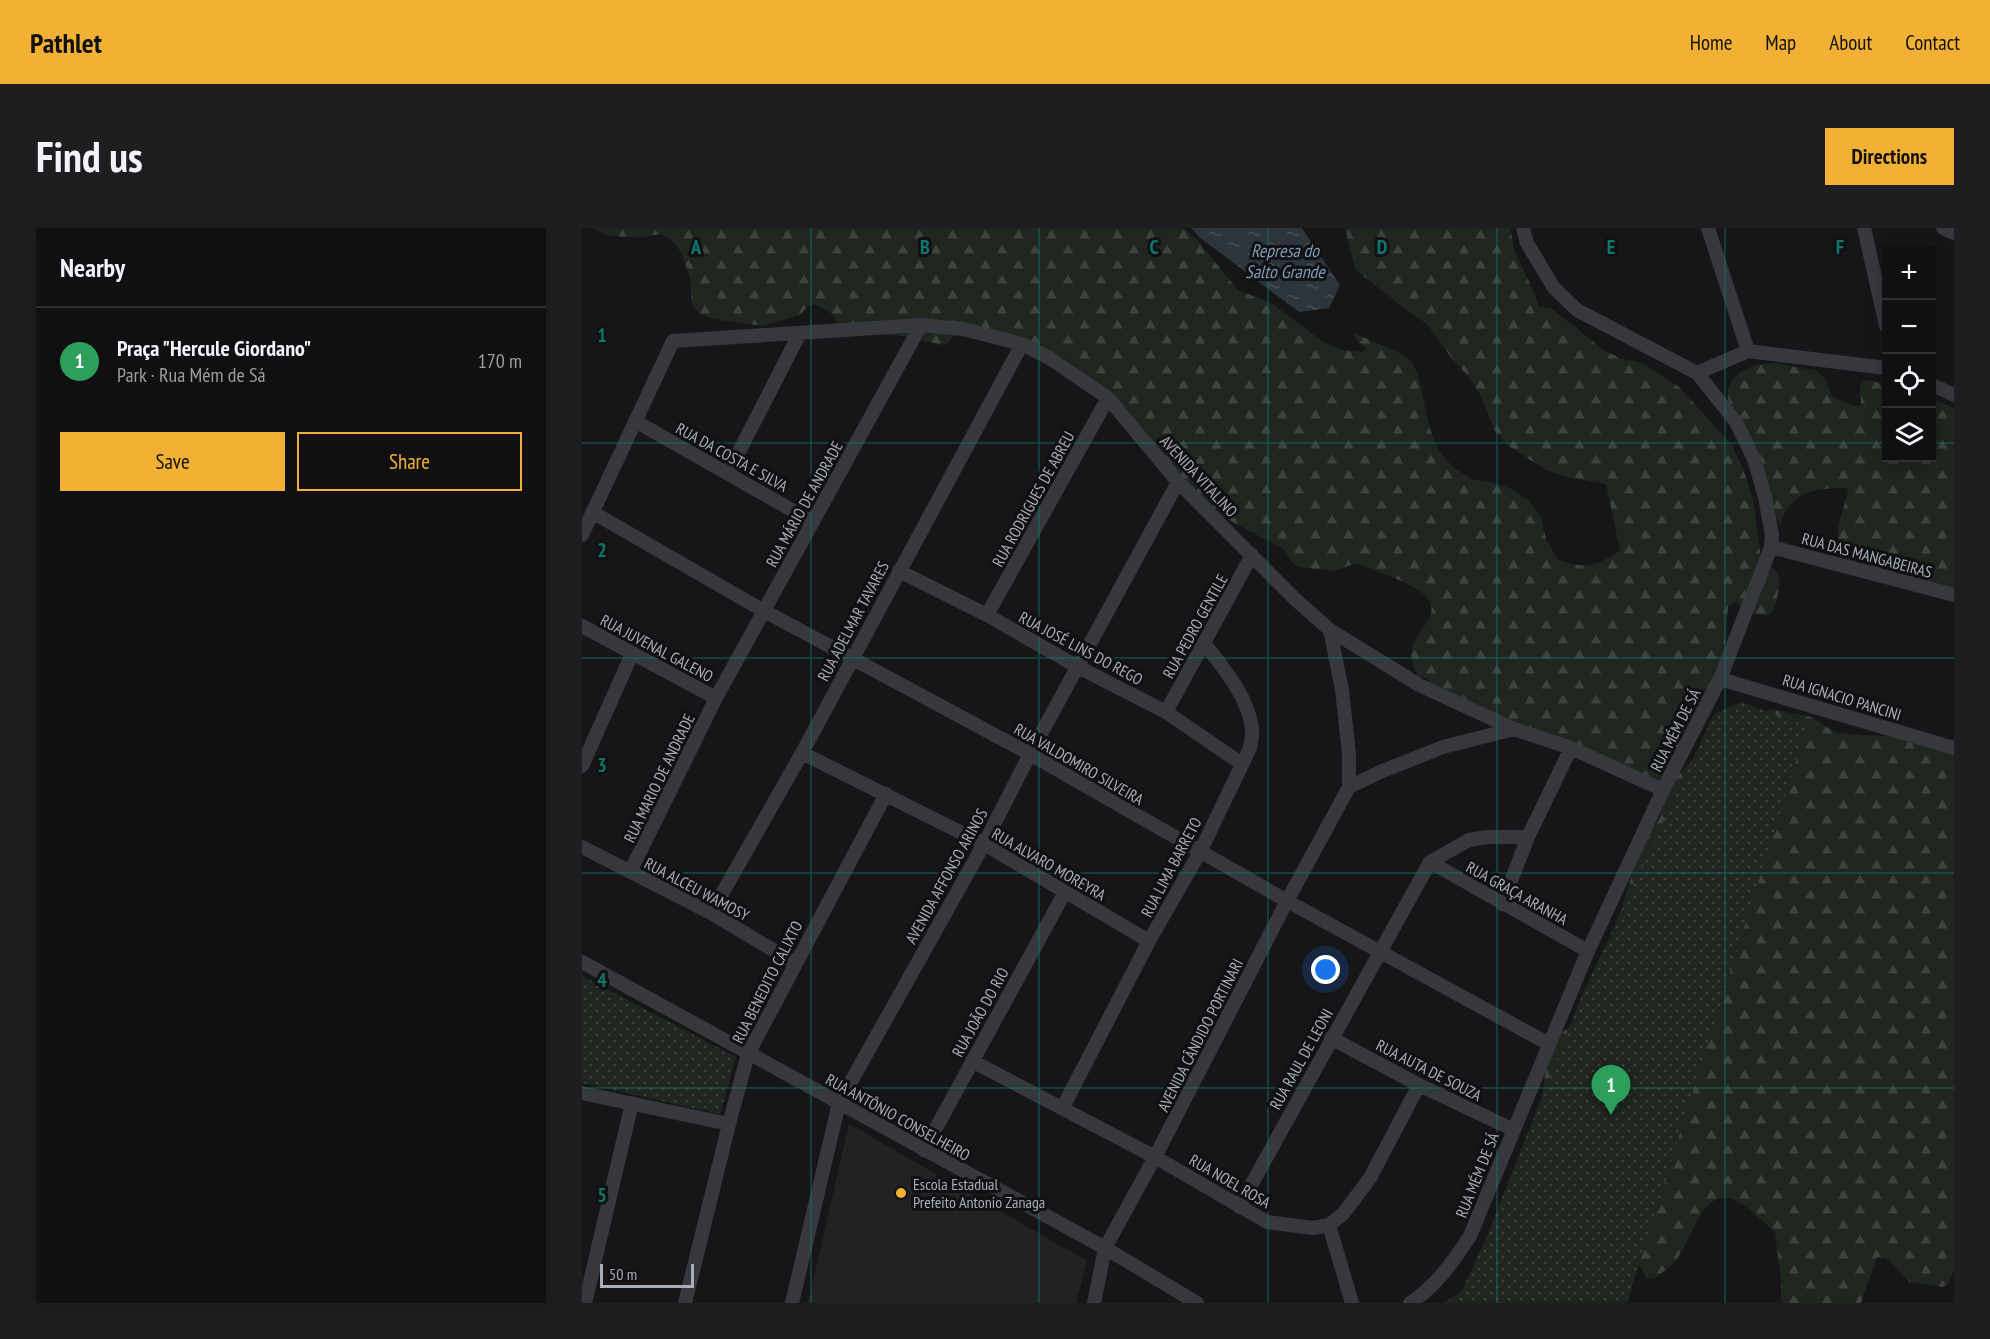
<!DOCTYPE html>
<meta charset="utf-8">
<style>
body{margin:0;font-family:"PT Sans Narrow",sans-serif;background:#1e1e20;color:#f1f3f6}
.controls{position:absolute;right:18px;top:18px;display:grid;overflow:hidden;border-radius:0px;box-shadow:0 3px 15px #0003}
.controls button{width:54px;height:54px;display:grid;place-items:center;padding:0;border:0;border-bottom:2px solid #303032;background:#101012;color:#f1f3f6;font:30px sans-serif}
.scale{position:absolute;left:18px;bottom:15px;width:94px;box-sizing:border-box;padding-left:6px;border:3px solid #a8adb8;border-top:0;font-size:16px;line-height:21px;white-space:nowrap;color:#a8adb8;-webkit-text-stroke:4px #111113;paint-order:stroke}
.you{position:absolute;left:744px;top:742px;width:21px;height:21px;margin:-15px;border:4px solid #fff;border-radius:50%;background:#1a73e8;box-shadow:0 0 0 9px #1a73e833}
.badge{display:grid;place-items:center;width:39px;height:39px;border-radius:50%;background:#f2b134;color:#fff;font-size:20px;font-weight:700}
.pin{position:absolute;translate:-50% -50px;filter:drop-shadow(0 2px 3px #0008)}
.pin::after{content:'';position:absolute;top:32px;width:21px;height:18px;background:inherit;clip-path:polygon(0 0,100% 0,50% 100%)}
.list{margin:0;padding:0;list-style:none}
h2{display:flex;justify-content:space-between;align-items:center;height:78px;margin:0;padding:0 24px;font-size:26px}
h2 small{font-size:20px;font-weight:400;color:#9c9d9f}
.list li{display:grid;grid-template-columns:39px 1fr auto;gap:18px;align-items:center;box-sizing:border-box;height:108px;padding:0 24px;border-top:2px solid #303032}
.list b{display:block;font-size:22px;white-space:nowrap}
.list p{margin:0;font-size:20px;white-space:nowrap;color:#9c9d9f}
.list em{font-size:20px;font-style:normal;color:#9c9d9f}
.actions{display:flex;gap:12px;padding:18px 24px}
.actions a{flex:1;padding:14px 0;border:2px solid #f2b134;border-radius:0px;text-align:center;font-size:21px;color:#f2b134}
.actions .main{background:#f2b134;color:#111}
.icon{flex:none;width:33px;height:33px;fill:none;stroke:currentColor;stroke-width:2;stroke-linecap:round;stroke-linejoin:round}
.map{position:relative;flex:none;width:1372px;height:1075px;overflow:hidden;border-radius:0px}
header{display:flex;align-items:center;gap:36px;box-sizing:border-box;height:84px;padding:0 30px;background:#f2b134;color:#111}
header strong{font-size:28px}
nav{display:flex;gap:33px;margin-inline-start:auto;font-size:21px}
.intro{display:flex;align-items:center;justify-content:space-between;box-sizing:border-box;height:144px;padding:0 36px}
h1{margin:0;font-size:42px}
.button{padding:15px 27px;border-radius:0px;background:#f2b134;color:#111;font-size:21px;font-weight:700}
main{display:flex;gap:36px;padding:0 36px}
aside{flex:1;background:#101012;border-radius:0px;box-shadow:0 3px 15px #0003}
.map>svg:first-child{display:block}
</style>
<header>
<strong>Pathlet</strong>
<nav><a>Home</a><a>Map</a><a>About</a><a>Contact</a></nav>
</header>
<div class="intro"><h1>Find us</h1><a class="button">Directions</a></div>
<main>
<aside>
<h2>Nearby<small></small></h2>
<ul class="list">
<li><span class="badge" style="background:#2e9e5b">1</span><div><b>Praça &quot;Hercule Giordano&quot;</b><p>Park · Rua Mém de Sá</p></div><em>170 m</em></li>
</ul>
<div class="actions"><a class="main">Save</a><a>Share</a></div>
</aside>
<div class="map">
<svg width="1372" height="1075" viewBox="0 0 1372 1075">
<defs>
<pattern id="forest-firs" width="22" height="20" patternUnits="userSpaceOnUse" patternTransform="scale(1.5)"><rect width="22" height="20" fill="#1e261f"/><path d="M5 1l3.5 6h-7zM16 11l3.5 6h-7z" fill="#3c433d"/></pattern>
<pattern id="park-dots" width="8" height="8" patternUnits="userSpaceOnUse" patternTransform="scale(1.5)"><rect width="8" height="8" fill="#1e261f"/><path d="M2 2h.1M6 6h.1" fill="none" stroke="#3c433d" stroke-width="1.8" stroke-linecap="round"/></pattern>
<pattern id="water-ripples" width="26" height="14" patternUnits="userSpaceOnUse" patternTransform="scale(1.5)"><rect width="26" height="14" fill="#2c353c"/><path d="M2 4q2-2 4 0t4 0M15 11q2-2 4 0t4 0" fill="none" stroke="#485056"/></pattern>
</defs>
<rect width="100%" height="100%" fill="#161618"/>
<path fill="#222225" d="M267,896L505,1033L494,1075H226Z"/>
<path fill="url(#forest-firs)" d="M12,0H602L614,11L656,62L689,75L740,113L760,122L780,124L784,121L776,114L771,105L812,122L830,133L837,151L847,198L857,223L871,239L889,251L909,254L930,261L947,273L959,289L964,311L976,332C1003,341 1014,339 1038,322L1024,256L985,249L964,242L928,219L913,203L897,165L886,148L871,132L845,96L827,84L773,41L763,0H928L933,24L954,69L957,79L969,80L1023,123L1038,130L1062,136L1097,159L1150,217L1161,241L1172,275L1179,333C1183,336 1191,340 1195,344C1201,352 1194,381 1187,387L1172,386L1153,374L1146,378L1144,412L1129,460L1091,546H1097L1109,534L1189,481L1229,489L1254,505L1304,508L1336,506L1372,523V1041L1366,1056L1361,1059L1327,1054L1306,1031L1295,1029L1279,1075H1199V1052L1193,1004C1182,995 1170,982 1158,975C1121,952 1111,1011 1095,1031C1088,1040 1080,1045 1071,1051L1064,1050L1056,1034L957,892L964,840L978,807L994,792L1035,695L1059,618L1076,592L1083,573L1081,568L850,461L845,450L836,448C831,438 827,427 831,417C838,398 864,384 839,364C820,351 796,344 775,335L751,343L716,339L710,334L702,321L626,281L548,189L485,132L460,121L375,104L365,116L360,117L321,108L272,104L258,98L248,84L232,76L226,78L218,87L180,98L131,91L119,86L110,77L108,49L99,24L89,11L79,6L56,10L24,7Z
M1193,135L1235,143L1244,152L1250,169L1272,178L1279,177L1278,158L1282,153L1287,152L1304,157V230H1350V171L1372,180V365L1314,359L1278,345L1261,341C1258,328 1255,315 1256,302C1257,288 1265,274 1266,260C1247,260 1224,260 1210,275C1204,280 1201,290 1198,297C1188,279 1142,179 1146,163C1151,141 1173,136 1193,135Z"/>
<path fill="url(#park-dots)" d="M1159,474L1225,498L1045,1075H862L880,1063L905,1008L1001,765L1132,486Z
M0,748L154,829L138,886L0,855Z"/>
<path fill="url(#water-ripples)" d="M609,0H720L758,57L747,80L717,84L617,9Z"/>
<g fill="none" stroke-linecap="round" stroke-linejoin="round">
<path stroke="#37383d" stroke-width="14" d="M1126,0L1166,123
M1282,0L1304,98
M1361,0L1372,5
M1115,145L1166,123L1304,140
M1350,157L1372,167
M53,193L231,294
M146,245L218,105
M10,284L182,383L448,526L705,673L967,816
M0,307L91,113L339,97L381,101L440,116L469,131L526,170L596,254L714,372L748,402L837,457L932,501L989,520L1081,562
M1189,319L1372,367
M317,343L405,387L496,439L584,484L660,536
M405,387L526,170
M0,398L134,470
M1138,451L1372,520
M584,484L670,327
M220,525L402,616L567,713
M0,538L50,426
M767,559L798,544L861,519L932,501
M0,619L129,685L213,735
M848,634L1006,723
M48,644L134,470L339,97
M920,676L946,609L989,520
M129,685L220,525L440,116
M0,734L523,1020L615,1075
M749,810L837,857L932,902
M390,833L573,929L685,994L731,1000L747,997L761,986L788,950L837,857
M0,865L147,896
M481,879L567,713L618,624L668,520C669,514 671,507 670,501C667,470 641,439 622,415
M342,922L483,664
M657,979L848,634L887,612L905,609H946
M747,997L770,1075
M3,1075L50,875
M103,1075L147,896L166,826L304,566
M210,1075L257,875L402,616L448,526L596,254
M512,1075L523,1020L573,929L705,673L767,559V526L760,462L748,402
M828,1075C854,1058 871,1034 888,1008L1006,723L1081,562L1138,451L1189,319L1190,307L1183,269L1172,231L1154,194L1115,145L995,82L972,60L945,15L941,0"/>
</g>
<path fill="none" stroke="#0f766e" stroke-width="1.5" stroke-opacity="0.55" d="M229,0V1075M457,0V1075M686,0V1075M915,0V1075M1143,0V1075M0,215H1304M1350,215H1372M0,430H1372M0,645H1372M0,860H1372"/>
<circle fill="#f2b134" stroke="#111113" stroke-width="2" cx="319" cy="965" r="6"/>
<g text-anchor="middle" stroke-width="6" stroke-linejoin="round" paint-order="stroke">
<g font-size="16" fill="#a8adb8" stroke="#111113">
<text transform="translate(150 229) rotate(29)" y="6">RUA DA COSTA E SILVA</text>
<text transform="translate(617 248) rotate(47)" y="6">AVENIDA VITALINO</text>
<text transform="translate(451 271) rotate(-61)" y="6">RUA RODRIGUES DE ABREU</text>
<text transform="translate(222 276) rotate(-61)" y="6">RUA MÁRIO DE ANDRADE</text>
<text transform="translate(1285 327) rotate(15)" y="6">RUA DAS MANGABEIRAS</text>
<text transform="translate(271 393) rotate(-62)" y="6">RUA ADELMAR TAVARES</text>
<text transform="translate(613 398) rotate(-61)" y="6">RUA PEDRO GENTILE</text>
<text transform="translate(75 420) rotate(28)" y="6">RUA JUVENAL GALENO</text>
<text transform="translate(499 420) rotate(28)" y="6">RUA JOSÉ LINS DO REGO</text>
<text transform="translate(1260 469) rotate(17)" y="6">RUA IGNACIO PANCINI</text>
<text transform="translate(1093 502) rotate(-63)" y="6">RUA MÉM DE SÁ</text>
<text transform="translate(497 536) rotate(30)" y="6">RUA VALDOMIRO SILVEIRA</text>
<text transform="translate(77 550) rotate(-64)" y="6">RUA MARIO DE ANDRADE</text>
<text transform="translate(467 636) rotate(30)" y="6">RUA ALVARO MOREYRA</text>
<text transform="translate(589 639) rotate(-62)" y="6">RUA LIMA BARRETO</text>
<text transform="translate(364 648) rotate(-61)" y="6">AVENIDA AFFONSO ARINOS</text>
<text transform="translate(115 661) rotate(28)" y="6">RUA ALCEU WAMOSY</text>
<text transform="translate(935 665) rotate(29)" y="6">RUA GRAÇA ARANHA</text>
<text transform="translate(185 754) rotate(-63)" y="6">RUA BENEDITO CALIXTO</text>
<text transform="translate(398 784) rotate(-61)" y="6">RUA JOÃO DO RIO</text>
<text transform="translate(618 807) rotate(-63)" y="6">AVENIDA CÂNDIDO PORTINARI</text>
<text transform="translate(719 831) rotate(-61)" y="6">RUA RAUL DE LEONI</text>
<text transform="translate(847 842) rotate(27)" y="6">RUA AUTA DE SOUZA</text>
<text transform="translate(316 889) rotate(29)" y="6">RUA ANTÔNIO CONSELHEIRO</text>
<text transform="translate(895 947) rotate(-68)" y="6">RUA MÉM DE SÁ</text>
<text transform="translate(648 953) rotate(30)" y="6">RUA NOEL ROSA</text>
</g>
<g font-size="16" fill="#a8adb8" stroke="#111113" text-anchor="start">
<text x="331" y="962">Escola Estadual<tspan x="331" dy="18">Prefeito Antonio Zanaga</tspan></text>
</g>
<g font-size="18" font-style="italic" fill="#7f9bb3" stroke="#111113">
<text x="703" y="29">Represa do<tspan x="703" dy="21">Salto Grande</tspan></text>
</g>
</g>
<g font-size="20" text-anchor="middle" font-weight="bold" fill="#0f766e" stroke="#111113" stroke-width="6" stroke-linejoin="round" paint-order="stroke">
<text x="114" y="26">A</text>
<text x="343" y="26">B</text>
<text x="572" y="26">C</text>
<text x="800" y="26">D</text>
<text x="1029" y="26">E</text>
<text x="1258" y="26">F</text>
<text x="20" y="114">1</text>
<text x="20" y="329">2</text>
<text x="20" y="544">3</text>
<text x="20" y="759">4</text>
<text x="20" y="974">5</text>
</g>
</svg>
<div class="controls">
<button>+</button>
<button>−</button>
<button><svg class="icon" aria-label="locate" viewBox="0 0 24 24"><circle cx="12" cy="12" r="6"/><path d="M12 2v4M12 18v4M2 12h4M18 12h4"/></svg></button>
<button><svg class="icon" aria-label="layers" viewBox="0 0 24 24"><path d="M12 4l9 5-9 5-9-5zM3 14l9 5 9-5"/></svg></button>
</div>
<div class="scale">50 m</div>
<div class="you"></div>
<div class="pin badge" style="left:1029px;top:887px;background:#2e9e5b">1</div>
</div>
</main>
